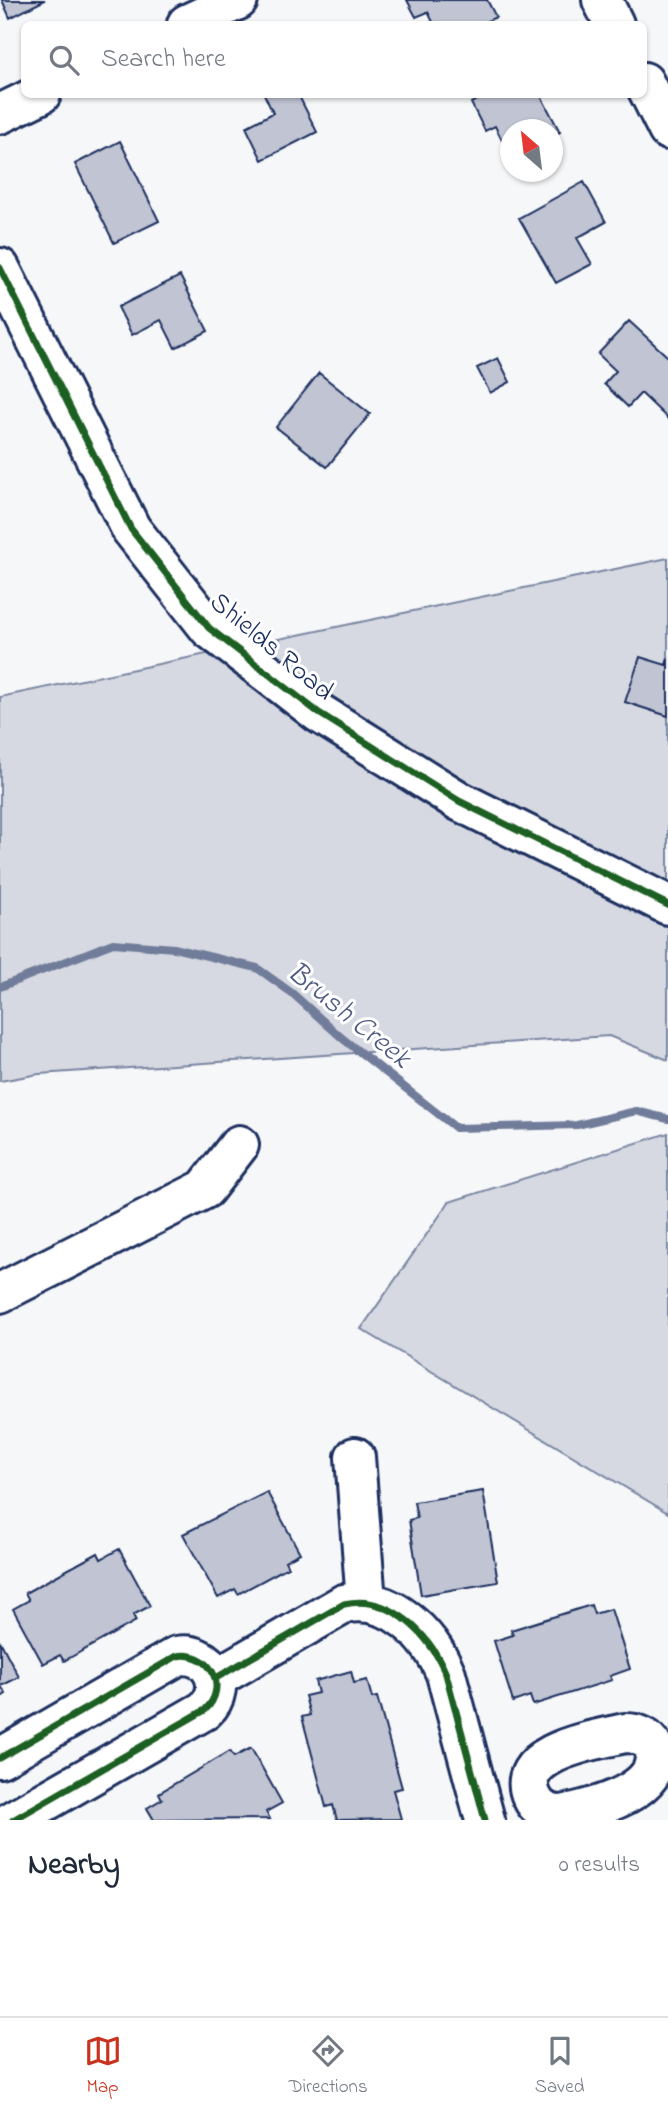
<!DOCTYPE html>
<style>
body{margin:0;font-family:"Indie Flower",sans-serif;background:#f6f6f7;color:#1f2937}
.compass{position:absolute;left:500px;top:119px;width:63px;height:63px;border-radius:50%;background:#fff;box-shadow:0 2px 5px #0004;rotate:332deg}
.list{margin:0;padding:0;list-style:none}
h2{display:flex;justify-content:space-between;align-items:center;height:91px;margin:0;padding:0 28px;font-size:30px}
h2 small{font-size:23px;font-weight:400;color:#747a83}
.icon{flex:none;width:38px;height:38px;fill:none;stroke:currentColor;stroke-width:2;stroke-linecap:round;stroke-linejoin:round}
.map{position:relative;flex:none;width:668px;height:1820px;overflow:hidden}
.search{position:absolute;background:#fff;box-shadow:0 2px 5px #0004;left:21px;right:21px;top:21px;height:77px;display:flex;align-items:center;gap:18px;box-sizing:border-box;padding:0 24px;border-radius:10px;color:#747a83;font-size:26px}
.sheet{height:196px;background:#fff}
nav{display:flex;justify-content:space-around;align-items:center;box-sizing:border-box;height:98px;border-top:2px solid #e0e1e3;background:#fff;font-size:19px;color:#747a83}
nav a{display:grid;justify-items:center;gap:4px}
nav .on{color:#c8321e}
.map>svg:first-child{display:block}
</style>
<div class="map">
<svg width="668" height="1820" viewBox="0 0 668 1820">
<rect width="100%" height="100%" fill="#f6f7f9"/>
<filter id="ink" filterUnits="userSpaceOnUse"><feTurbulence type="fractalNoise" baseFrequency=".0143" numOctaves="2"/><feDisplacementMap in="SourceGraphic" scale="14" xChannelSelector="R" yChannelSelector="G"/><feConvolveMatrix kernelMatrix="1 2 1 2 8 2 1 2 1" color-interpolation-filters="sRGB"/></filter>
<g filter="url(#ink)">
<path fill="#d6d9e2" stroke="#7884a0" stroke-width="2" d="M668,558V1060L609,1036L39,1074L0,1081V697Z
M668,1133V1513L361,1329L449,1202Z"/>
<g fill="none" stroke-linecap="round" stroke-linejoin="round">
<path stroke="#707c99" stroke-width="8" d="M0,987L113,943L174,948L257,968L292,993L342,1038L456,1128L577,1125L636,1111L668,1119"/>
</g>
<path fill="#c0c4d3" stroke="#1b2f5e" stroke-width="2" d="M2,0H45L10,18Z
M407,0H487L496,17L481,24H434L428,12L416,17Z
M264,94H298L317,132L262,160L246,127L273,113Z
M488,94H540L560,132L552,136V130H510V157L495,126L485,131L471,103Z
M120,141L159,221L114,243L75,164Z
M584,182L606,222L577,238L592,264L556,283L519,218Z
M180,276L208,331L175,348L161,320L132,335L118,307Z
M629,321L668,357V419L641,393L628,407L604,384L616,371L598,354Z
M498,358L510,382L490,393L477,368Z
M319,373L370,414L327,467L276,427Z
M640,657L666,665L668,658V716L625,702Z
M483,1491L498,1582L421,1595L409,1520L417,1518L414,1502Z
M267,1492L300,1553L285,1561L288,1567L238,1594L235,1589L218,1598L183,1534Z
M119,1549L150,1606L133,1615L136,1621L64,1661L60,1655L43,1664L13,1609L29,1600L25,1593L98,1553L101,1559Z
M591,1605L594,1614L611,1609L630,1669L610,1676L612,1680L533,1705L530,1696L513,1702L494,1641L513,1635L511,1630Z
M0,1641L19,1677L1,1686L6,1694L0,1698Z
M351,1671L354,1683L367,1680L372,1698L377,1697L402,1788L393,1790L401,1819L337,1820L333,1805L326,1807L302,1717L310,1715L305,1696L318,1693L315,1681Z
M251,1748L282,1803L266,1812L270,1819L154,1820L147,1808L162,1799L159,1793L230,1751L234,1757Z"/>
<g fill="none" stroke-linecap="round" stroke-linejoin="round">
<defs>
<path id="minor" d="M602,0L614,24
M187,24L238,0
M644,82L668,130
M0,114L41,94
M0,268L131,529L209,628L319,713L459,801L668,905
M0,1293L205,1189L239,1145
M355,1457L366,1602
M216,1678L344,1604C390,1593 430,1635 446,1674L485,1820
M625,1733C637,1733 647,1737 653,1747C668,1791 591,1809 562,1815C549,1815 537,1809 532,1797C511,1752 596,1740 625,1733Z
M0,1758L177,1656C209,1650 230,1686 205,1710L13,1820"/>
</defs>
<use href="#minor" stroke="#1b2f5e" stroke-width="44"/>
<use href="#minor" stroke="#fff" stroke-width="38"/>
<defs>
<path id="cycleway" d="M0,268L131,529L209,628L319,713L459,801L668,905
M216,1678L344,1604C390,1593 430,1635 446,1674L485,1820
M0,1758L177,1656C209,1650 230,1686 205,1710L13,1820"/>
</defs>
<use href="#cycleway" stroke="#fff" stroke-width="11"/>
<use href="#cycleway" stroke="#1b5e20" stroke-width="7"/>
</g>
</g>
<g text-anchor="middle" stroke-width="6" stroke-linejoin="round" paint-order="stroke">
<g font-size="28" fill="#1b2f5e" stroke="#fff">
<text transform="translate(273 645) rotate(40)" y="10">Shields Road</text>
</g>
<g font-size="30" font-style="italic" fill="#4d5c81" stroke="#fff">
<text transform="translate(350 1014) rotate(39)" y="10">Brush Creek</text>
</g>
</g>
</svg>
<svg class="compass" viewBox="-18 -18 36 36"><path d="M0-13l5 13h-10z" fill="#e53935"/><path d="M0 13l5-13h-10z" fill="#747a83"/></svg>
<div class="search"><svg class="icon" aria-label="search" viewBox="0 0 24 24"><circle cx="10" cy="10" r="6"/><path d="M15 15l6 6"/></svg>Search here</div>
</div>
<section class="sheet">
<h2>Nearby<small>0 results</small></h2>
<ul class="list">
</ul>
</section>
<nav>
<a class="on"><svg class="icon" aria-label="map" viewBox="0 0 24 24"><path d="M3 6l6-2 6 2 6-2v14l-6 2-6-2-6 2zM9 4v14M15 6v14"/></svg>Map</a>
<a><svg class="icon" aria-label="directions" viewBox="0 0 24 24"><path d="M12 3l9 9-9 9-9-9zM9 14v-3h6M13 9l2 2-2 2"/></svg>Directions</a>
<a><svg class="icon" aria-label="saved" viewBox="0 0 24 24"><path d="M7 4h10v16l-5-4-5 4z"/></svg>Saved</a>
</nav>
